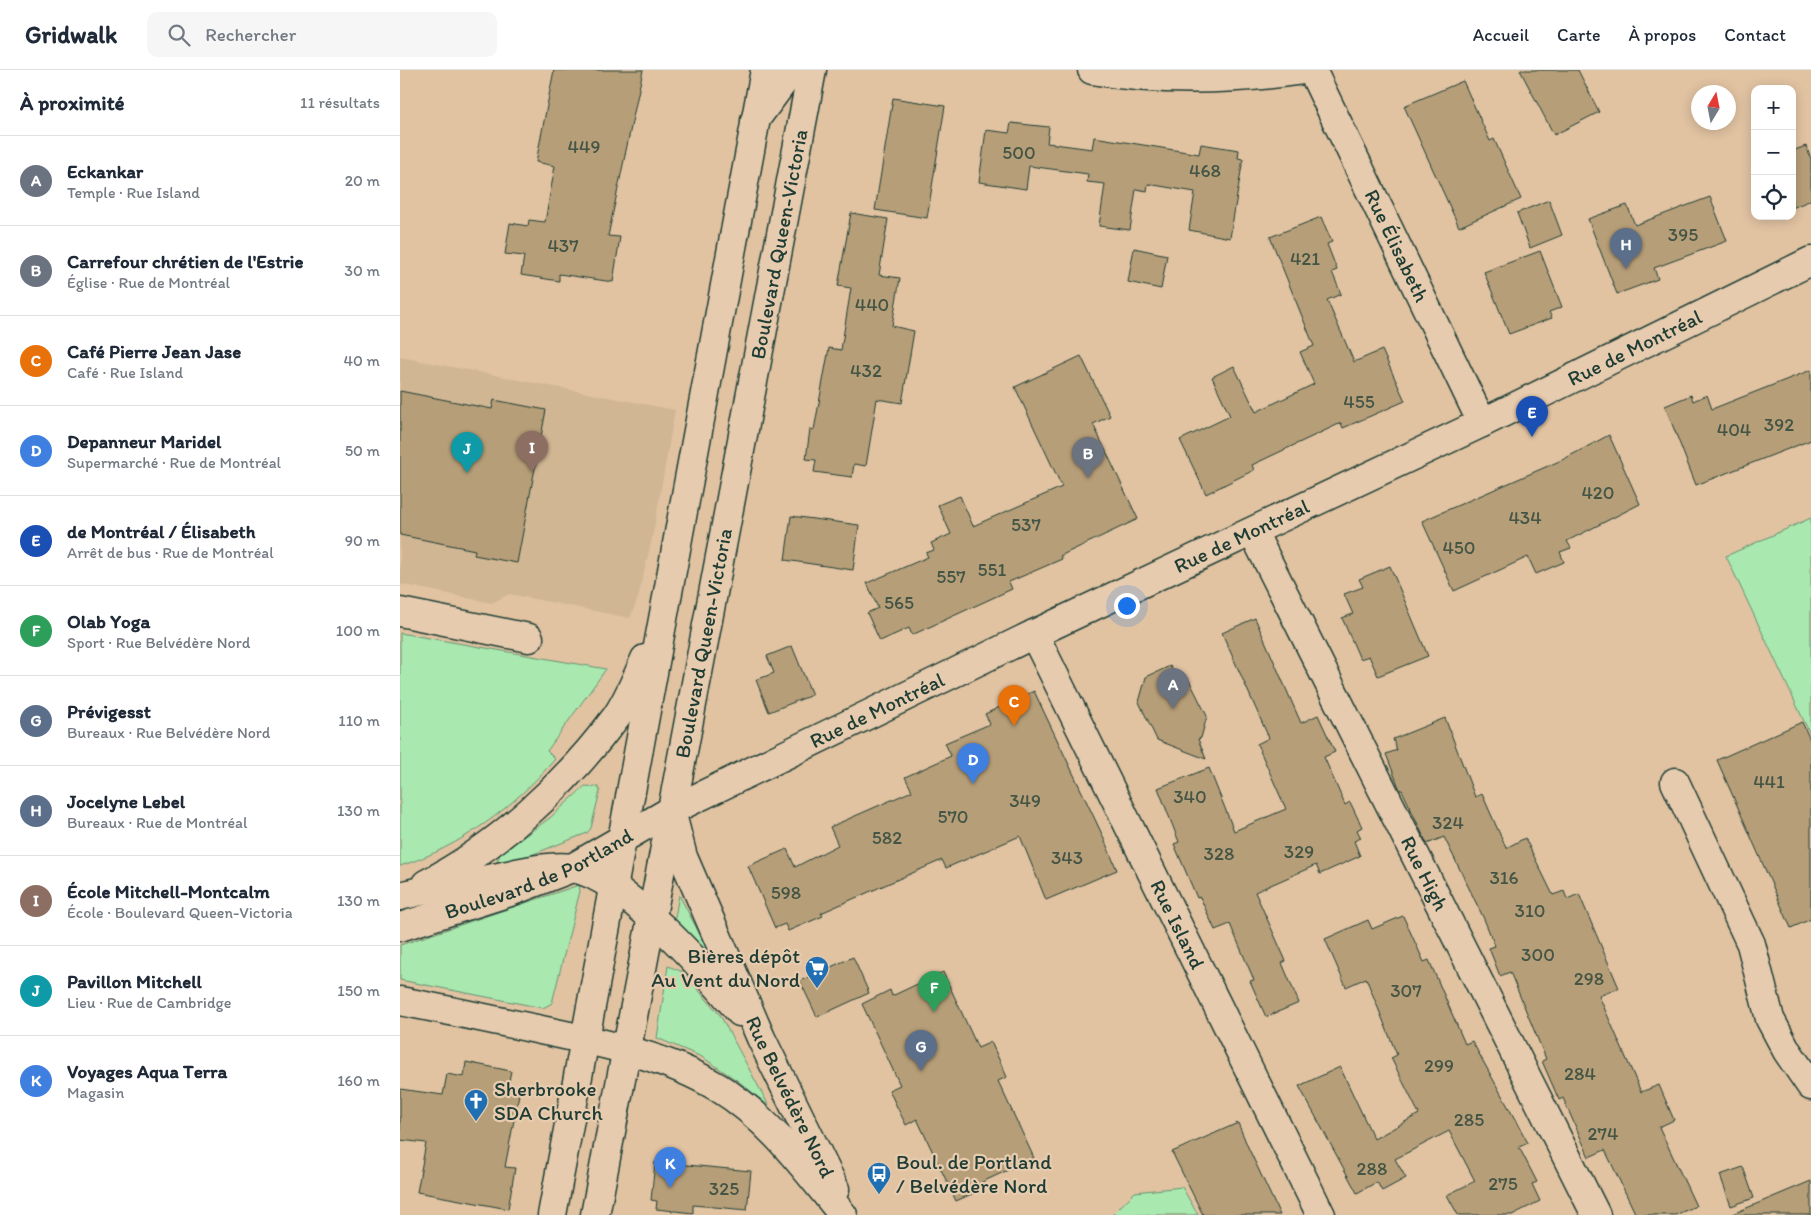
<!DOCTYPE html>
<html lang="fr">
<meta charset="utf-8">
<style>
body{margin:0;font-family:Itim,sans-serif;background:#f6f6f7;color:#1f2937}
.controls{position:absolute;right:15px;top:15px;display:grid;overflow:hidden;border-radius:10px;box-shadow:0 2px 12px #0003}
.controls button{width:45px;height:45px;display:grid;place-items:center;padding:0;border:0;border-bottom:1px solid #e0e1e3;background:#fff;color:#1f2937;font:25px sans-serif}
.compass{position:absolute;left:1291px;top:15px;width:45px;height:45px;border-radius:50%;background:#fff;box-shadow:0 2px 12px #0003;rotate:10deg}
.you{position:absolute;left:726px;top:535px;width:18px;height:18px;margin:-12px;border:4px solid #fff;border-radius:50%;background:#1a73e8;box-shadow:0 0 0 8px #1a73e833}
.badge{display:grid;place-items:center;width:32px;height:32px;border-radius:50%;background:#1f6fb2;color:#fff;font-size:16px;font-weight:700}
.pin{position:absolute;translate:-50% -41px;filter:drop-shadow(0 1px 2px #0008)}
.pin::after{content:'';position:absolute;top:26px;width:18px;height:15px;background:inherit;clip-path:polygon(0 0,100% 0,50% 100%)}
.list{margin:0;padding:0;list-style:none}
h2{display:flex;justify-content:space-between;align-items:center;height:65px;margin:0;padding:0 20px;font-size:21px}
h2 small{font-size:16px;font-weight:400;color:#747a83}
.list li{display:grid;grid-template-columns:32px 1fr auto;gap:15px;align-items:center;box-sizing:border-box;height:90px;padding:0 20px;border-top:1px solid #e0e1e3}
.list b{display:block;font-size:19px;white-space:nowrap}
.list p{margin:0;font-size:16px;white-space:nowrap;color:#747a83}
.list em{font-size:16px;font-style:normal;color:#747a83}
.icon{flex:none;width:28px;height:28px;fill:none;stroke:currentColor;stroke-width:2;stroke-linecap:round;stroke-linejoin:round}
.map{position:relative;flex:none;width:1411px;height:1145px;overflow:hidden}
header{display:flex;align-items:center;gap:30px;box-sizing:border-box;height:70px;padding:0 25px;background:#fff;border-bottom:1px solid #e0e1e3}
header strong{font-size:24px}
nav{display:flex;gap:28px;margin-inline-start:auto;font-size:18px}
.search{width:350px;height:45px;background:#f6f6f7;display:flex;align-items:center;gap:12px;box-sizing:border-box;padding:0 18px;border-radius:10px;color:#747a83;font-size:19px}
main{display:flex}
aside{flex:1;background:#fff}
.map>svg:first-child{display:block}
</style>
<header>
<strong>Gridwalk</strong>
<div class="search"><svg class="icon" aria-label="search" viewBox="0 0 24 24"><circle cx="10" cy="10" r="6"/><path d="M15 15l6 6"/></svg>Rechercher</div>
<nav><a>Accueil</a><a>Carte</a><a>À propos</a><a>Contact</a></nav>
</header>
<main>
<aside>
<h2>À proximité<small>11 résultats</small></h2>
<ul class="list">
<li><span class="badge" style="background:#6b7280">A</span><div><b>Eckankar</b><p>Temple · Rue Island</p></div><em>20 m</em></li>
<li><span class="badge" style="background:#6b7280">B</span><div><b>Carrefour chrétien de l'Estrie</b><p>Église · Rue de Montréal</p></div><em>30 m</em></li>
<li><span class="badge" style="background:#e8710a">C</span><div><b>Café Pierre Jean Jase</b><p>Café · Rue Island</p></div><em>40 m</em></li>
<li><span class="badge" style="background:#3f7fe0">D</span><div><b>Depanneur Maridel</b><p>Supermarché · Rue de Montréal</p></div><em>50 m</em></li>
<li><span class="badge" style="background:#1a4fb4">E</span><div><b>de Montréal / Élisabeth</b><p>Arrêt de bus · Rue de Montréal</p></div><em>90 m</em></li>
<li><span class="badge" style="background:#2e9e5b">F</span><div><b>Olab Yoga</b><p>Sport · Rue Belvédère Nord</p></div><em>100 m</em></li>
<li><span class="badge" style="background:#5c6f8a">G</span><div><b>Prévigesst</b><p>Bureaux · Rue Belvédère Nord</p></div><em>110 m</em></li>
<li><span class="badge" style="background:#5c6f8a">H</span><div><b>Jocelyne Lebel</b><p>Bureaux · Rue de Montréal</p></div><em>130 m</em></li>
<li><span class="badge" style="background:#8d6e63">I</span><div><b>École Mitchell-Montcalm</b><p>École · Boulevard Queen-Victoria</p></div><em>130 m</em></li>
<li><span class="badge" style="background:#0f9aa8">J</span><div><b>Pavillon Mitchell</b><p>Lieu · Rue de Cambridge</p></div><em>150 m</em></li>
<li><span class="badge" style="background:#3f7fe0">K</span><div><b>Voyages Aqua Terra</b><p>Magasin</p></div><em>160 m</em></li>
</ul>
</aside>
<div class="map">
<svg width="1411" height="1145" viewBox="0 0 1411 1145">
<rect width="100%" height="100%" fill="#e1c3a2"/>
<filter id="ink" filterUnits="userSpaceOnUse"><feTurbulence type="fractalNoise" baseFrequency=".02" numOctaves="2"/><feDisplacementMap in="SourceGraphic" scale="10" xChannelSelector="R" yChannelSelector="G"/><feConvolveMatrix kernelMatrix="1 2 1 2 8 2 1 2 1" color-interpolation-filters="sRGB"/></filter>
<g filter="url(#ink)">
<path fill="#d0b693" d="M0,287L275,340L253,464L238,528L230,548L109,524L92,533L0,514Z"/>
<path fill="#a9e8af" stroke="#649272" d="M1411,448V666L1326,486Z
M0,563L206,599L147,681L155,689C114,737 61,777 0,796Z
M185,716L198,717L200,721L191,758L187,763L108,794L97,792L100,784L151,747Z
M179,815L180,821L152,933L143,938L0,910V875Z
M279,825L311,885L274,853Z
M268,896L283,902L320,945L369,1036L338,1011L302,987L257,968Z
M782,1117L798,1145H712L735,1122Z"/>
<path fill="#b69e78" stroke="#1f3d34" d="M154,0H243L208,166L220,167L213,212L159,204V211L121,205L124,186L105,184L110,153L128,156L129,150L145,152L155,96L136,92Z
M1120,0H1178L1199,42L1154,65Z
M1063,11L1090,71L1094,69L1121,129L1059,157L1004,36Z
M493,28L545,36L527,148L475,140Z
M611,53L649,57L647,73L692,79L694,67L799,84L801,74L839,80L838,88L843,89L830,168L789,160L795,122L748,114L747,121L736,119L730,160L699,156L705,114L687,112L688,104L629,96L626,119L579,112L586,60L609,63Z
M1406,76L1411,89V130L1392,138V81Z
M1310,127L1327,171L1254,198L1258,209L1217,224L1188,149L1227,135L1235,155Z
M1149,130L1162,165L1130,178L1117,143Z
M451,143L488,149L479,205L500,208L492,256L514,261L502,333L477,329L466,396L454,394L452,407L414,402L416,390L406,389L410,359L414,360L429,278L441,280L451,218L438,216Z
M921,147L932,172L927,174L937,200L932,202L941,224L927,230L954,292L982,280L1005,331L943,358L941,353L852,395L854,400L806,424L780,370L830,346L812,307L834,296L856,342L914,314L900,282L914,276L870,167Z
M734,178L767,185L761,219L728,212Z
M1140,181L1162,237L1149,242L1152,248L1109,264L1084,202Z
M681,286L710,346L693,354L738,449L660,486L662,489L609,512L612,519L512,565L509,558L480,571L467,543L478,538L467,513L528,487L526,483L534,480L531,473L551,464L538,435L560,426L573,456L662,417L615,317Z
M1411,300V370L1296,415L1265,336L1291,325L1293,331L1307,325L1312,339Z
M0,321L92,339L94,330L146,340L117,493L74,485L75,480L0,465Z
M1209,365L1240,434L1167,471L1171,478L1160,482L1164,492L1136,504L1128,487L1054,521L1022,451L1164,389Z
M391,446L459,455L453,500L385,490Z
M990,496L1028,586L978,606L969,586L960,589L942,548L953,544L944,524L963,517L959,509Z
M855,548L901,653L918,645L935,682L924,687L945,735L950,732L962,757L957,760L961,768L954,771L960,786L920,804L916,795L855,822L886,891L882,893L899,933L866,947L850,911L854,910L830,854L815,860L800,827L797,828L774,774L779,772L758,718L809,698L834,761L886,739L857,674L869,668L822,563Z
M392,576L412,625L369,642L356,610L374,603L367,586Z
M770,596L774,603L788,608L807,646L801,668L798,669L806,689L757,670L739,632L746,607Z
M634,621L701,762L717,800L646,830L620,766L546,798L542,790L421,843L423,846L388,861L385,854L375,858L348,796L387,779L395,797L438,775L430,757L512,721L505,707L551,686L545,673L590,654L585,644Z
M1045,648L1075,727L1082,724L1106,778L1125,768L1153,825L1164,821L1167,829L1179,824L1219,918L1199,926L1241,1022L1259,1015L1274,1050L1259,1057L1296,1136L1275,1145H1236L1205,1080L1189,1087L1163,1028L1159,1030L1142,991L1146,989L1110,902L1100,906L1089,878L1095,876L1084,849L1044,767L1027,774L1002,720H1000L986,684L997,680L993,669Z
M1402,652L1411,672V849L1391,858L1317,690Z
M1003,846L1024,892L1029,890L1065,974L1072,971L1128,1073L1119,1077L1137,1112L1132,1114L1140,1131L1112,1145H1058L1047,1125L1075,1111L1049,1061L995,1089L1006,1108L982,1121L977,1112L957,1123L899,1016L940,997L974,1069L1019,1044L991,988L997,985L966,908L946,917L925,869L968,850L972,859Z
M453,887L469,923L417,947L400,911Z
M543,902L578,978L591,972L607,1007L598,1011L634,1088L580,1113L583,1119L556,1131L517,1049L506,1055L497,1037L489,1020L500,1015L462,934L490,920L492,926Z
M66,992L111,1001L108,1016L120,1019L105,1097L115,1098L108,1139L17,1122L26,1073L0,1070V1019L43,1025L47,1004L64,1007Z
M838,1053L848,1077L880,1145H803L772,1082Z
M255,1092L351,1101L347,1140L293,1135V1143L256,1139L257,1131L251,1130Z
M1343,1097L1354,1128L1331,1136L1320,1105Z
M1411,1111V1145H1330Z"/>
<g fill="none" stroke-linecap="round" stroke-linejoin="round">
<defs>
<g id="minor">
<path d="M692,0C763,13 834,10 904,0"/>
<path id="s1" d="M912,0L1082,353"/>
<path d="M355,50L392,0"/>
<path id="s2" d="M853,462L1196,1145"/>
<path d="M0,542L129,568"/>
<path id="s3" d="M634,564L921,1145"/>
<path d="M1275,712L1351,874L1370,949L1387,981L1411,1016"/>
<path id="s4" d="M272,740L634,564L1082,353L1411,191"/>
<path d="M152,1145L185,969"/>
<path d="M195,1145L227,978"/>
</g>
<g id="major">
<path id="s5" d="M274,752L283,787L361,968L435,1119"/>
<path d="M26,814C100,775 166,714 216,647C228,630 236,609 245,589"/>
<path d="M0,826C26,819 55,815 82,810C108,806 146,794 172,798C224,807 306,901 340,942"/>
<path id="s6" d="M0,857L110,822L172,798L272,740"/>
<path d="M0,931C47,940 94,950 141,960C202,973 265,985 319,1018C370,1049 406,1100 443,1145"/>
<path d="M185,969L365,0"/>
<path id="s7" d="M227,978L412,0"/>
</g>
</defs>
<use href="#minor" stroke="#1f3d34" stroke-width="31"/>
<use href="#major" stroke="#1f3d34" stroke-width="31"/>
<use href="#minor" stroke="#e7cbae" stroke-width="28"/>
<use href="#major" stroke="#e7cbae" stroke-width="28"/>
</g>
</g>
<defs>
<symbol id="supermarket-pin" viewBox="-11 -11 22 30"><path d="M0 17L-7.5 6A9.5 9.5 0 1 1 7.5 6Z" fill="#1f6fb2" stroke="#e7cbae"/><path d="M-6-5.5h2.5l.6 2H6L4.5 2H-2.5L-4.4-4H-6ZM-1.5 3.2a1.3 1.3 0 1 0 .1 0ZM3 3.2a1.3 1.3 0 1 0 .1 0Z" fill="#fff"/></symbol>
<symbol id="church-pin" viewBox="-11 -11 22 30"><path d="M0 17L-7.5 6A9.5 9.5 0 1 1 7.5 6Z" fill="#1f6fb2" stroke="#e7cbae"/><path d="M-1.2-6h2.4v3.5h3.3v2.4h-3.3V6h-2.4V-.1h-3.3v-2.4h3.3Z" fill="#fff"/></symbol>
<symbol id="bus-pin" viewBox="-11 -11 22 30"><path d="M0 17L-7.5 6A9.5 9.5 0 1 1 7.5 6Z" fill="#1f6fb2" stroke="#e7cbae"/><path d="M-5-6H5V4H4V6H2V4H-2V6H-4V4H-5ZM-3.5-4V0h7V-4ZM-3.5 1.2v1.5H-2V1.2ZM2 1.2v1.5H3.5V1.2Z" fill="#fff"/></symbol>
</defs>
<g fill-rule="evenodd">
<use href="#supermarket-pin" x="403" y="884" width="28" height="38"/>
<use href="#church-pin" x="62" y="1017" width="28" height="38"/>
<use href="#bus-pin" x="465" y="1090" width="28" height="38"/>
</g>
<g text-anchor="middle" stroke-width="4.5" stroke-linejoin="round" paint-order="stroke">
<g font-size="19" fill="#455545">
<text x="184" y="83">449</text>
<text x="619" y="89">500</text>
<text x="805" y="107">468</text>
<text x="1283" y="171">395</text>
<text x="163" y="182">437</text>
<text x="905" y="195">421</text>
<text x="472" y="241">440</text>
<text x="466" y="307">432</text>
<text x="959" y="338">455</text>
<text x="1379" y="361">392</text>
<text x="1334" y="366">404</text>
<text x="1198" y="429">420</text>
<text x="1125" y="454">434</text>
<text x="626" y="461">537</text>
<text x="1059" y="484">450</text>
<text x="592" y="506">551</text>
<text x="551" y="513">557</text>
<text x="499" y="539">565</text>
<text x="1369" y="718">441</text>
<text x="790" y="733">340</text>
<text x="625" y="737">349</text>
<text x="553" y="753">570</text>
<text x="1048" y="759">324</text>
<text x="487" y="774">582</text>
<text x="899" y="788">329</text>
<text x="819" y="790">328</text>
<text x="667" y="794">343</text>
<text x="1104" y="814">316</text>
<text x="386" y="829">598</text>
<text x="1130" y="847">310</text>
<text x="1138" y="891">300</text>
<text x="1189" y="915">298</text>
<text x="1006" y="927">307</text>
<text x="1039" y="1002">299</text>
<text x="1180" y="1010">284</text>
<text x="1069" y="1056">285</text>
<text x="1203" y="1070">274</text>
<text x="972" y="1105">288</text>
<text x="1103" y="1120">275</text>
<text x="324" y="1125">325</text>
</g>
<g font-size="21" fill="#1f3d34" stroke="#e7cbae">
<text dy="7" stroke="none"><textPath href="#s7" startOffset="818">Boulevard Queen-Victoria</textPath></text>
<text dy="7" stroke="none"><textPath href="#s1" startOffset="195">Rue Élisabeth</textPath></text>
<text dy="7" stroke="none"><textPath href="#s4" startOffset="1068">Rue de Montréal</textPath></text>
<text dy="7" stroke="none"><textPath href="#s4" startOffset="632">Rue de Montréal</textPath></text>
<text dy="7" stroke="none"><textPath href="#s7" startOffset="412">Boulevard Queen-Victoria</textPath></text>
<text dy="7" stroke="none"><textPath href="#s4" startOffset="228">Rue de Montréal</textPath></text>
<text dy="7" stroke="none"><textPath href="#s6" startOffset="149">Boulevard de Portland</textPath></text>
<text dy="7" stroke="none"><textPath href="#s2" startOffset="382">Rue High</textPath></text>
<text dy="7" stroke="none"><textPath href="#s3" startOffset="324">Rue Island</textPath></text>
<text dy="7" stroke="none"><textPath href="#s5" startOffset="299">Rue Belvédère Nord</textPath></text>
</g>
<g font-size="21" fill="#1f3d34" stroke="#e7cbae" text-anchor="start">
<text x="400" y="893" text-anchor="end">Bières dépôt<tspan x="400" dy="24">Au Vent du Nord</tspan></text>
<text x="94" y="1026">Sherbrooke<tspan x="94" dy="24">SDA Church</tspan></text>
<text x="496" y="1099">Boul. de Portland<tspan x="496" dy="24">/ Belvédère Nord</tspan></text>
</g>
</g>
</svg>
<div class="controls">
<button>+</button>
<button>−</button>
<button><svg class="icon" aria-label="locate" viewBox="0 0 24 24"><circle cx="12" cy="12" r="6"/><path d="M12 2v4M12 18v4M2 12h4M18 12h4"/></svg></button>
</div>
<svg class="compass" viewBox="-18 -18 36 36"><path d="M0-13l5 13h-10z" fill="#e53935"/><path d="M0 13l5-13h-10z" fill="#747a83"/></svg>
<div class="you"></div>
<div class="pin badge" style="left:773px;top:639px;background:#6b7280">A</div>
<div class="pin badge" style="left:688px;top:408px;background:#6b7280">B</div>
<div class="pin badge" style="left:614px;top:656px;background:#e8710a">C</div>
<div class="pin badge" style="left:573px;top:714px;background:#3f7fe0">D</div>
<div class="pin badge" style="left:1132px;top:367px;background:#1a4fb4">E</div>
<div class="pin badge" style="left:534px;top:942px;background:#2e9e5b">F</div>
<div class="pin badge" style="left:521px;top:1001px;background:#5c6f8a">G</div>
<div class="pin badge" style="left:1226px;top:199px;background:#5c6f8a">H</div>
<div class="pin badge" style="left:132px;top:402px;background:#8d6e63">I</div>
<div class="pin badge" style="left:67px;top:403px;background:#0f9aa8">J</div>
<div class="pin badge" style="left:270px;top:1118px;background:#3f7fe0">K</div>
</div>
</main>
